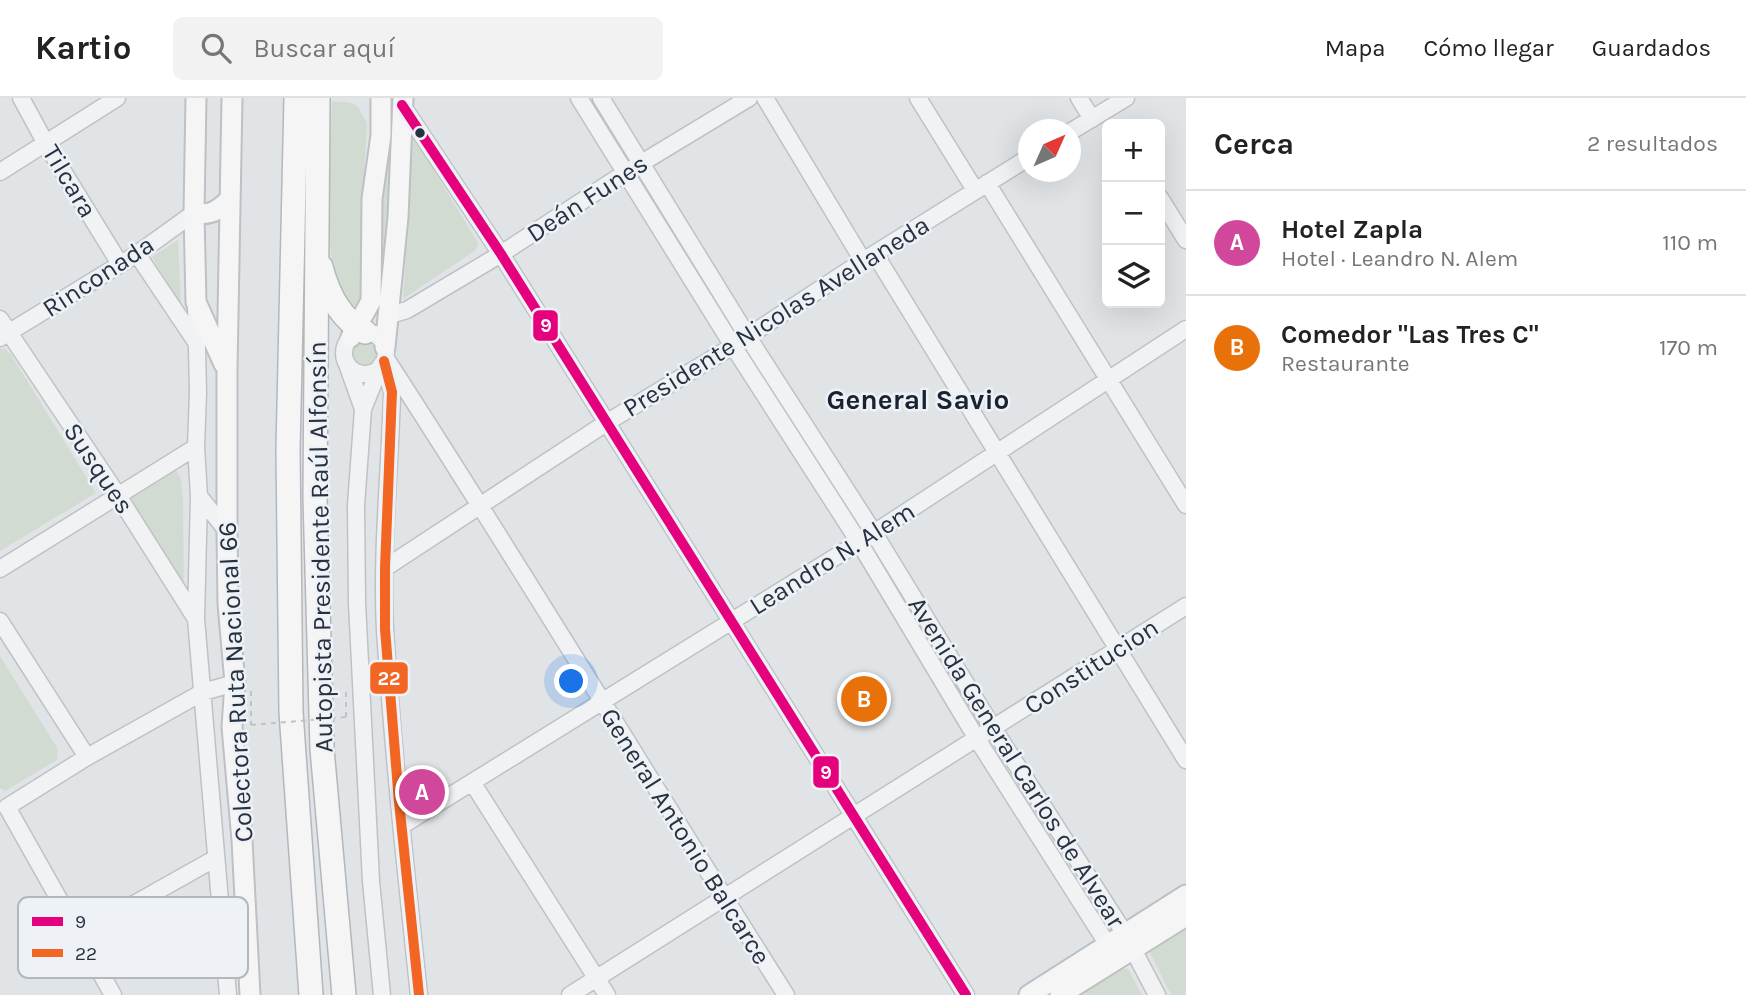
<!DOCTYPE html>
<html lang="es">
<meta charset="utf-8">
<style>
body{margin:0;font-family:Karla,sans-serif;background:#f2f2f2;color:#222}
.controls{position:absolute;right:21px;top:21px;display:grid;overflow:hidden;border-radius:10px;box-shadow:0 7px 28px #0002}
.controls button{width:63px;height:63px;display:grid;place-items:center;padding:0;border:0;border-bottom:2px solid #e0e0e0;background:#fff;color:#222;font:35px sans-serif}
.compass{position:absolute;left:1018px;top:21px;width:63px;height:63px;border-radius:50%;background:#fff;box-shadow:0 7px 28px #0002;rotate:45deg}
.you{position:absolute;left:572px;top:584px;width:24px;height:24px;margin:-18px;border:5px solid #fff;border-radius:50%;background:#1a73e8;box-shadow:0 0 0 10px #1a73e833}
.badge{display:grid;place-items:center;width:46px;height:46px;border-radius:50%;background:#d93025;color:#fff;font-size:23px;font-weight:700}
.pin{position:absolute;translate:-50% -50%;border:4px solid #fff;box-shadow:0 2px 7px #0006}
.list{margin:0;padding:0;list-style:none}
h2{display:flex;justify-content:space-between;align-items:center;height:91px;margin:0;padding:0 28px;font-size:30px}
h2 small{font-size:23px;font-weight:400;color:#767676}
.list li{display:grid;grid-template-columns:46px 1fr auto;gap:21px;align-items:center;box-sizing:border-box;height:105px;padding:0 28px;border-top:2px solid #e0e0e0}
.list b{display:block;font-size:26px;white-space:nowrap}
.list p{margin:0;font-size:23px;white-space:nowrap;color:#767676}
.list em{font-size:23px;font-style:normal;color:#767676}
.icon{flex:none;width:38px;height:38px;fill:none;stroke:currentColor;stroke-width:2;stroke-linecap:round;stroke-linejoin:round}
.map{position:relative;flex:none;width:1186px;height:897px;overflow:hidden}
header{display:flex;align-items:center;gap:42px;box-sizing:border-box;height:98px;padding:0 35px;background:#fff;border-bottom:2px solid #e0e0e0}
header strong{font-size:33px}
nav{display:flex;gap:38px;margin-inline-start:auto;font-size:24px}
.search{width:490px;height:63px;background:#f2f2f2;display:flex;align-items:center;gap:18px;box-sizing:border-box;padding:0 24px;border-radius:10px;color:#767676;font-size:26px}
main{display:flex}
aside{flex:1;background:#fff}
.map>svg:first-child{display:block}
</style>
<header>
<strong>Kartio</strong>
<div class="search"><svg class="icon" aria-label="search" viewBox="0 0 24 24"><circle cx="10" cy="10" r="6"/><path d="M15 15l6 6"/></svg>Buscar aquí</div>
<nav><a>Mapa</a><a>Cómo llegar</a><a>Guardados</a></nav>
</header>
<main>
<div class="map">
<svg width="1186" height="897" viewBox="0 0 1186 897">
<rect width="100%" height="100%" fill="#e1e4e7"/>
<path fill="#d2dbd1" d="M392,0H395L393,59L385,167L379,174L378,107L383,105Z
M332,3L351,5L358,9L367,25L364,85L363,189L361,202L354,208C316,197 331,38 332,3Z
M413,38L478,145L476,152L403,201Z
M178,142L181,208L152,159Z
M351 256a13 13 0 1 1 26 0a13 13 0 1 1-26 0Z
M0,251H6L12,258L96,395L0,453Z
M176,372L181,381L183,400L184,496L130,406L132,399Z
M0,558L58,651L57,662L5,693L0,690Z
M1186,823V897H1171L1148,851Z
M1120,871H1128L1142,897H1081Z"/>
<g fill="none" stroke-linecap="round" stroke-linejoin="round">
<defs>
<path id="minor" d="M21,0L45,44L120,166
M579,0L733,248L859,444L977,641L1108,847L1118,849
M601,0L748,239L874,435L993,630L1125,836L1157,897
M765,0L863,163
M918,0L975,92
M1079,0L1092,21
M402,7L501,156L966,897
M1070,34L1126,0
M0,74L117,0
M987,85L1186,407
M1160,100L1186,142
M137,156L196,244
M875,156L1186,662
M196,207L198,294L196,349L199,398L196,521L228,897
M387,218L407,212L501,156L625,75L749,0
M0,221L117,396L196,521
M344 255a21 21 0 1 1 42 0a21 21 0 1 1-42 0Z
M0,240L137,156L194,115
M385,259C522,470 651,685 786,897
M347,266L363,311
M381,267L363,311L356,407L357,505L371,783L382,897
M385,269L392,294C390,373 381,453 385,532C393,654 406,776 419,897
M199,398L227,433
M385,470L606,325L733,248L863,163L1028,60
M0,471L196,349
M0,523L87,659
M472,684L607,897
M7,709L87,659L203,594L235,585
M7,709L113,897
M403,727L874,435L1186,231
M79,837L216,760
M570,897L1186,508"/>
<path id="major" d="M196,0L194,115L196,204L224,266
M232,0L227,271V433L228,506L235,585L232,629L242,742L250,897
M194,115C210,118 218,113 230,101
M351,239L371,203L372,101L381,37V0
M385,249L398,119L403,0
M1029,897L1186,797
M1060,897L1186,818"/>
<path id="highway" d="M296,0L288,352L291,614L311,897
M318,0L315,399L322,651L344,897
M321,169C328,196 340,221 365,234"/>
</defs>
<use href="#minor" stroke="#bfc2c5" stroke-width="19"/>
<use href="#major" stroke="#bdc0c4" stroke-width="23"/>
<use href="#highway" stroke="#b3b7bb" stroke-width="26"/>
<path stroke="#c0c2c7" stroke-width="2" stroke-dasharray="5 5" stroke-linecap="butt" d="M251,593V627
M346,619V592"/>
<use href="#minor" stroke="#f1f2f3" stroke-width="16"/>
<use href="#major" stroke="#f5f5f6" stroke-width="19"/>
<use href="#highway" stroke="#f5f5f6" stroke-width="23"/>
<path stroke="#c0c2c7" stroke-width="2" stroke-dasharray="5 5" stroke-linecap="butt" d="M251,627L346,619"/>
<defs>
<path id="bus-1" d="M402,7L501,156L966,897"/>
<path id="bus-2" d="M384,263L392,294L385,470V531L399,704L419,897"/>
</defs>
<use href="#bus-1" stroke="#eef2f6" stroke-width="16"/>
<use href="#bus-2" stroke="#eef2f6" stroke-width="16"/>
<use href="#bus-1" stroke="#e5007d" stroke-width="10"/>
<use href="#bus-2" stroke="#f26522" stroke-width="10"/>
</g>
<circle fill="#273141" stroke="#eef2f6" stroke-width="2.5" cx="420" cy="35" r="6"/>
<g text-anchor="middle" stroke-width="5" stroke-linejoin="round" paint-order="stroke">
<g font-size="26" fill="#273141" stroke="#eef2f6">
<text transform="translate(70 83) rotate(59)" y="9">Tilcara</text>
<text transform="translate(587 100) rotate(-33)" y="9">Deán Funes</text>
<text transform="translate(98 178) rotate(-33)" y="9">Rinconada</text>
<text transform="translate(776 218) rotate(-32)" y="9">Presidente Nicolas Avellaneda</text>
<text transform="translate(99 370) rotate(56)" y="9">Susques</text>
<text transform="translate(320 449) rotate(-91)" y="9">Autopista Presidente Raúl Alfonsín</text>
<text transform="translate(832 460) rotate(-32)" y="9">Leandro N. Alem</text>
<text transform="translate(1091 568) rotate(-33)" y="9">Constitucion</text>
<text transform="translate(235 584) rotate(-93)" y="9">Colectora Ruta Nacional 66</text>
<text transform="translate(1017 664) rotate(58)" y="9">Avenida General Carlos de Alvear</text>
<text transform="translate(686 738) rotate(58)" y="9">General Antonio Balcarce</text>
</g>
<g font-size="28" font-weight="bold" fill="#192231" stroke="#eef2f6">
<text x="918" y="311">General Savio</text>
</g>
</g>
<rect x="18" y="799" width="230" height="81" rx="10" fill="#eef2f6" stroke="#b2b8c0" stroke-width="2"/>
<rect x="32" y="819" width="31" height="9" fill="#e5007d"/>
<rect x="32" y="851" width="31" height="8" fill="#f26522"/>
<g font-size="19" fill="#273141">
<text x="75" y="830">9</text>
<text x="75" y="862">22</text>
</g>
<g stroke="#eef2f6" stroke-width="2.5">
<rect x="532" y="211" width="27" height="33" rx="7" fill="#e5007d"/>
<rect x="369" y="563" width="40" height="34" rx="7" fill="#f26522"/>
<rect x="812" y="657" width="28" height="34" rx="7" fill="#e5007d"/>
</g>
<g font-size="19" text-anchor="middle" font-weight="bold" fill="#fff">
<text x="546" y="234">9</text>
<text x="389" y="587">22</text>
<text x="826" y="681">9</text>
</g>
</svg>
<div class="controls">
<button>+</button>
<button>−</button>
<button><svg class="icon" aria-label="layers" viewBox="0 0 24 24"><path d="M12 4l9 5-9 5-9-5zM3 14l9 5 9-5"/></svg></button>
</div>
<svg class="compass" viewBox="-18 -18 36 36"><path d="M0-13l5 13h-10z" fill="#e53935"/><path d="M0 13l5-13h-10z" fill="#767676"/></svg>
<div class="you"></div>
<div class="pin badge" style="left:422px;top:694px;background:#d1479c">A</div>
<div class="pin badge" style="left:864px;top:601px;background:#e8710a">B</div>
</div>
<aside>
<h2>Cerca<small>2 resultados</small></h2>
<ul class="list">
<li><span class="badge" style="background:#d1479c">A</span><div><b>Hotel Zapla</b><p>Hotel · Leandro N. Alem</p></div><em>110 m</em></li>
<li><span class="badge" style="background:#e8710a">B</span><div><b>Comedor &quot;Las Tres C&quot;</b><p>Restaurante</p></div><em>170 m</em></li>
</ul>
</aside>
</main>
